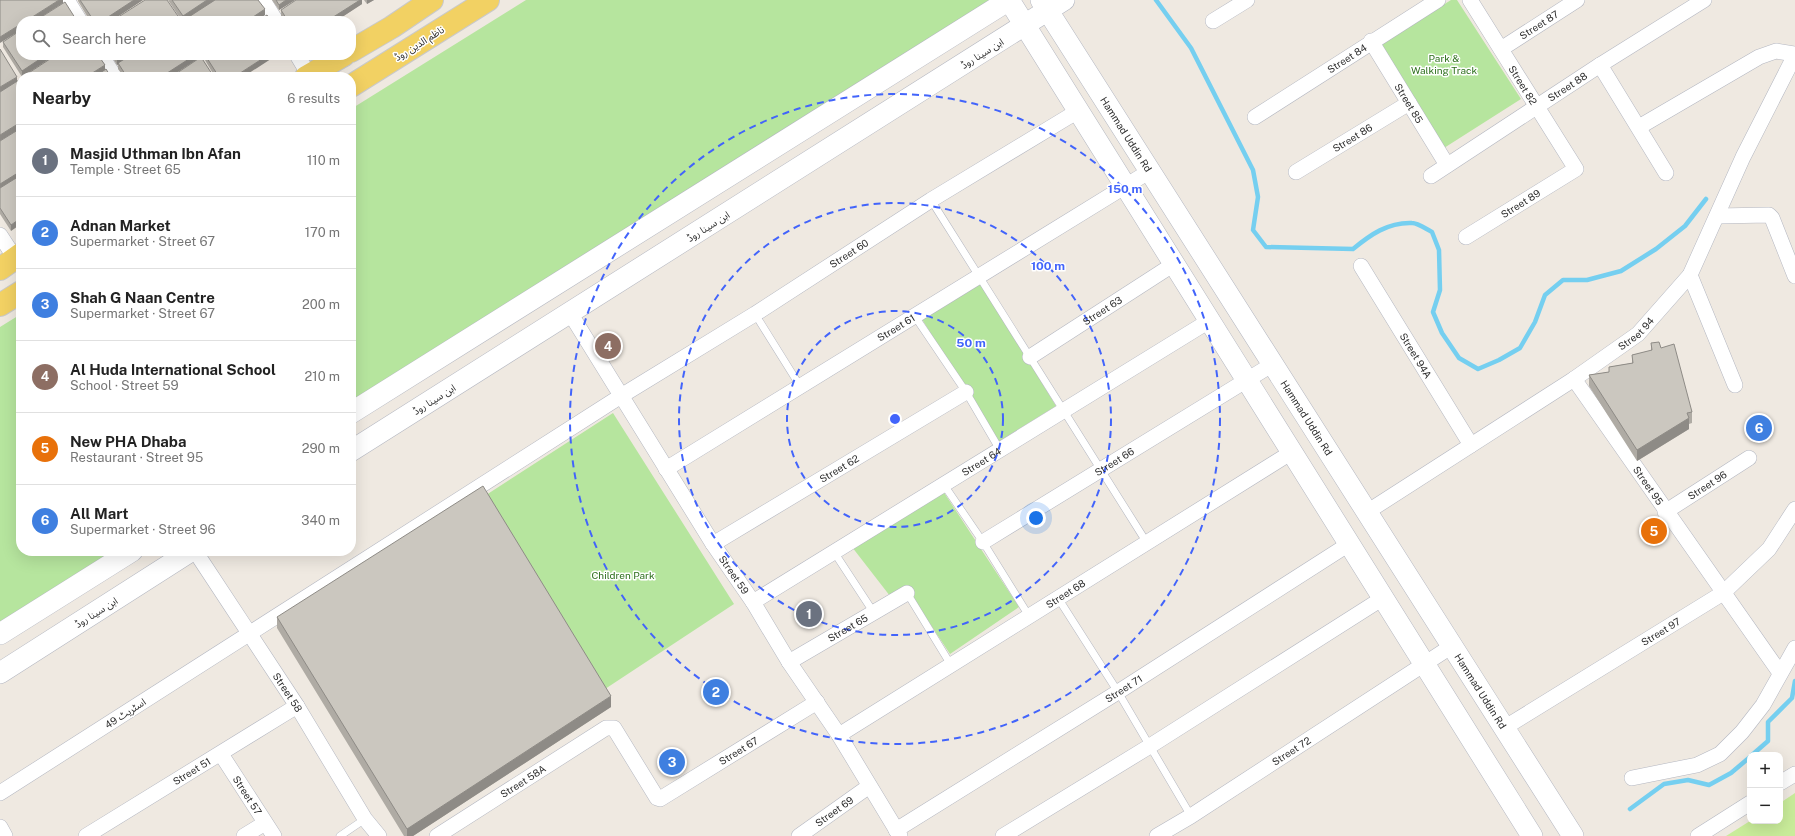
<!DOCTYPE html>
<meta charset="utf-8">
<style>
body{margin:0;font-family:"Public Sans","Noto Sans Arabic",sans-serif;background:#f6f6f6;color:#222}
.controls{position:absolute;right:12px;bottom:12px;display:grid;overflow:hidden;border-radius:8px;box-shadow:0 4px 16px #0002}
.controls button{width:36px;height:36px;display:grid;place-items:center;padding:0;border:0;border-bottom:1px solid #e0e0e0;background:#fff;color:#222;font:20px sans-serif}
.you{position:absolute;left:1036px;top:518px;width:14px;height:14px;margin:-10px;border:3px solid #fff;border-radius:50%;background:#1a73e8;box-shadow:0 0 0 6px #1a73e833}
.badge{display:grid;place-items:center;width:26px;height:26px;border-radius:50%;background:#111827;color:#fff;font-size:13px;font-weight:700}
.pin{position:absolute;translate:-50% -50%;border:2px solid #fff;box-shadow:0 1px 4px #0006}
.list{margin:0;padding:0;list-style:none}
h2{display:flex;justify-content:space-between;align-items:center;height:52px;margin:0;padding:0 16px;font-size:17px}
h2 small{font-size:13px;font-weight:400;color:#767676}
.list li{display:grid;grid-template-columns:26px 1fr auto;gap:12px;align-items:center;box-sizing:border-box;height:72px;padding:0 16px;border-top:1px solid #e0e0e0}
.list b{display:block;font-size:15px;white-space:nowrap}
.list p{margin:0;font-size:13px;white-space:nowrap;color:#767676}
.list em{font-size:13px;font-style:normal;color:#767676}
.icon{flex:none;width:22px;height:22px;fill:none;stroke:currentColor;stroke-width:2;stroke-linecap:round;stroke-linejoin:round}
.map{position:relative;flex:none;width:1795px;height:836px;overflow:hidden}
.search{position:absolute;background:#fff;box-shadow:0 4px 16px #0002;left:16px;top:16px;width:340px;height:44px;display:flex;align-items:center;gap:10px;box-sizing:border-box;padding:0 14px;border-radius:16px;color:#767676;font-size:15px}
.panel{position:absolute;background:#fff;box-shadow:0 4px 16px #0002;left:16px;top:72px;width:340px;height:484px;border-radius:16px}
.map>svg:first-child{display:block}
</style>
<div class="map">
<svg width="1795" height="836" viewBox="0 0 1795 836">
<rect width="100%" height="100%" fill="#efe9e1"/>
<path fill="#b6e59e" d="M526,0H994L351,405V109Z
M1451,0H1457L1521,99L1444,148L1378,46Z
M979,280L1056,406L998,442L920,316Z
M21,314V551H120L0,626V327Z
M613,413L734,604L602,691L483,497Z
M943,491L1019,607L950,654L907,589L890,596L852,547Z"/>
<path fill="#c9ec9a" d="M1795,793V836H1726L1750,821H1780V803Z"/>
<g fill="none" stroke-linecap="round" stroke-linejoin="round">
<path stroke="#75cff0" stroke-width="4.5" d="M1156,0L1191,48L1253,170L1258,197L1253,230L1266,247L1353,249C1370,235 1388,222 1412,223C1418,223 1426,229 1432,232L1439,250L1440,290L1433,312L1442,333L1459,358L1478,369L1499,360L1520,348L1535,322L1545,295L1563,280H1587L1621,271L1656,249L1685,226L1706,199
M1752,755L1768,741V722L1792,698L1795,681
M1630,809L1664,784L1688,780L1709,785L1731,773L1750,757"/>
<defs>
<path id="lane" d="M931,200L1147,543
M755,314L800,386
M914,315L966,392L1000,450
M944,485L983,542L1029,616
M834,552L874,613
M907,593L951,665
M1058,598L1118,692L1191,816
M340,836L365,819"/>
<g id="street">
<path d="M67,0L80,21"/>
<path d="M263,0L276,21"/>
<path d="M1213,21L1247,0"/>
<path id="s1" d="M1371,41L1447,165"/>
<path id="s2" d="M1501,49L1577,0"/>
<path d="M101,55L115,77"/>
<path d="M297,55L309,75"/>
<path d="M1600,65L1666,173"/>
<path id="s3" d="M1255,117L1438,0"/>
<path d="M1639,127L1759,57L1776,51L1795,54"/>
<path id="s4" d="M1296,172L1409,103"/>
<path id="s5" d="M1431,176L1600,65L1704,0"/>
<path d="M1717,216L1769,215L1772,218L1795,276"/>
<path d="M0,235L15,258"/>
<path id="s6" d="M1466,237L1576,169L1470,0"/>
<path id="s7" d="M1361,266L1471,445"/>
<path d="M1690,275L1735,385"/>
<path id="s8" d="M570,313L713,544L753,602L789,662L839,735L900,836"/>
<path id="s9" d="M1030,357L1174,264"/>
<path id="s10" d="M1574,379L1780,673"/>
<path id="s11" d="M666,469L1150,171"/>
<path id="s12" d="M1367,512L1574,379L1638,334L1690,275L1743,157L1795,55"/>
<path id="s13" d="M1665,512L1749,458"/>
<path id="s14" d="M983,542L1273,364"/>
<path id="s15" d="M713,544L966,392"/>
<path id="s16" d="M195,551L297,706L365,819L379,836"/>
<path id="s17" d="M753,602L1209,321"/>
<path id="s18" d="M789,662L907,593"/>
<path id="s19" d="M1504,728L1723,593L1769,549L1795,509"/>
<path id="s20" d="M839,735L1292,452"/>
<path id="s21" d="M221,754L274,836"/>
<path d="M1632,778L1697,765L1720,754L1742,732L1763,705L1795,648"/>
<path d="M1780,783L1795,774"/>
<path id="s22" d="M0,793L621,396L755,314L931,200L1078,111"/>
<path d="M0,827L5,836"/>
<path id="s23" d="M896,830L1118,692L1349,544"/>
<path id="s24" d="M86,836L297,706"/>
<path d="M244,836L265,823"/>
<path id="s25" d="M437,836L606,728H614L657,798L660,799L817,702"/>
<path id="s26" d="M799,836L868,787"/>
<path d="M1003,836L1150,746L1383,598"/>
<path id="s27" d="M1157,836L1191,816L1452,646"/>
<path d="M1698,836L1750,803"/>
</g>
<g id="secondary">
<path d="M1009,0L1532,836"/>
<path id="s28" d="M1041,0L1573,836"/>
<path d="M351,413L1009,0"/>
<path d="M351,451L1064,0"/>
<path d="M0,634L132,551"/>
<path d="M0,673L191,551"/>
</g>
<path id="primary" d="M351,51L392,27L432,0
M306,77L344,55
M351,86L488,0
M0,269L21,254
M0,305L21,292"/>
</defs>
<use href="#lane" stroke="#b4b7c1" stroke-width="8"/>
<use href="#street" stroke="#b4b7c1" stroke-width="16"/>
<use href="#secondary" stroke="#b4b7c1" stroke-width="22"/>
<use href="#primary" stroke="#c9c9c9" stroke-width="24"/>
<use href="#lane" stroke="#fff" stroke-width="7"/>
<use href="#street" stroke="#fff" stroke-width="15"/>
<use href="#secondary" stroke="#fff" stroke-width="21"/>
<use href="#primary" stroke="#f2d163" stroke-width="22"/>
</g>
<path fill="#afaba4" d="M78,0H143L111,21H90L78,1Z
M168,0H258L265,15L255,21H182Z
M272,0H295L279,10Z
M362,0V4L336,21H284L281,16V10Z
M364,0H374L367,4Z
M3,42L21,55H55L22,77L3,47Z
M111,55H199V58L170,77H124L118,69V64L117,65Z
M205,55L243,77H215L205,60Z
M21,128L11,231L0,214V141Z
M1651,343L1661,348L1692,412V423L1689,424V429L1637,461L1589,386V375L1609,372V367L1632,363V355L1651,351Z
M277,617L611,707L413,836H404L277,628Z"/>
<path fill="#8e8b86" d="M59,0H63V3L35,21H26Z
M134,0H143L111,21H102Z
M207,0H216L184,21H183V16Z
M286,0H295L279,10V5Z
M360,0H362V4L336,21H327Z
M367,0H374L367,4Z
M265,9V15L255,21H247Z
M21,24V30L0,43V37Z
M46,55H55L22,77V71Z
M123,55H132L117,65V59Z
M195,55H199V58L170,77H161Z
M268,55H277L243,77H234Z
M105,65V71L95,77H86Z
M17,77V82L0,93V87Z
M21,122V128L0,141V135Z
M21,171V177L0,190V184Z
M21,218V224L11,231V225Z
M1689,418V429L1637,461V450Z
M611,696V707L413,836H407V829Z"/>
<path fill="#cbc7bf" stroke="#8e8b86" d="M0,0H59L26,21H21V24L0,37Z
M80,0H134L102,21H94Z
M145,0H167L180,19L176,21H112Z
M172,0H207L183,16Z
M215,0H258L265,9L247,21H184V20Z
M276,0H286L279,5Z
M296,0H360L327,21H288L281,10Z
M65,2L77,21H35Z
M267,15L271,21H257Z
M21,30V55H46L22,71L3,42Z
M0,49L17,77L0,87Z
M56,55H98L105,65L86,77H24V76Z
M115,55H123L117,59Z
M131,55H195L161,77H127L118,63Z
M205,55H268L234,77H219Z
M201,57L214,77H171Z
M106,69L111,77H94Z
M19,80L21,84V122L0,135V92Z
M21,128V171L0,184V141Z
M21,175V218L11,225L0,208V188Z
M1659,342L1661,348L1674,344L1692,412L1687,413L1689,418L1637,450L1589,375L1609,372V367L1633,363L1632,355L1652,350L1651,343Z
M483,486L611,696L407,829L277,617Z"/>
<g fill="none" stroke="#4264fb" stroke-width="2" stroke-dasharray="7 5">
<circle cx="895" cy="419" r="108"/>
<circle cx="895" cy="419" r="216"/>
<circle cx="895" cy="419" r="325"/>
</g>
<g text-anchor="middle" stroke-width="3" stroke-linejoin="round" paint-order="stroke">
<g font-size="10" fill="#2e2e2e" stroke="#fff">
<text dy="4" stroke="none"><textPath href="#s2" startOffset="45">Street 87</textPath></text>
<text transform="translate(419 43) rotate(-32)" y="4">ناظم الدین روڈ</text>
<text transform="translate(982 53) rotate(-32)" y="4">ابن سینا روڈ</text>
<text dy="4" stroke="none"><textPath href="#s3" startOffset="109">Street 84</textPath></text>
<text transform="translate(1523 85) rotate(58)" y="4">Street 82</text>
<text dy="4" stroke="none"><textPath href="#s5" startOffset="163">Street 88</textPath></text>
<text dy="4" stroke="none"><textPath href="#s1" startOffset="73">Street 85</textPath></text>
<text dy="4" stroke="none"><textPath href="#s28" startOffset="159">Hammad Uddin Rd</textPath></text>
<text dy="4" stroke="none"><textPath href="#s4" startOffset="66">Street 86</textPath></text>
<text dy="4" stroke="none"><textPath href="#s6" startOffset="64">Street 89</textPath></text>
<text transform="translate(708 226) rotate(-32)" y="4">ابن سینا روڈ</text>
<text dy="4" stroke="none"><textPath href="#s22" startOffset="1006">Street 60</textPath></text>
<text dy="4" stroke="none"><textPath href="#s9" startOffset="86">Street 63</textPath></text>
<text dy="4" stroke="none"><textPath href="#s11" startOffset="270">Street 61</textPath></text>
<text dy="4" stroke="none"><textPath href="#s12" startOffset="323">Street 94</textPath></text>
<text dy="4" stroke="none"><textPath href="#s7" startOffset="105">Street 94A</textPath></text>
<text transform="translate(434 399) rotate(-32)" y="4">ابن سینا روڈ</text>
<text dy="4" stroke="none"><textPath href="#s28" startOffset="495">Hammad Uddin Rd</textPath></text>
<text dy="4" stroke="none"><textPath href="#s14" startOffset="154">Street 66</textPath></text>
<text dy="4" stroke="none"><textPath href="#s17" startOffset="268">Street 64</textPath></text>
<text dy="4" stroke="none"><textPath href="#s15" startOffset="147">Street 62</textPath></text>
<text dy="4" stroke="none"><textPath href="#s13" startOffset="50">Street 96</textPath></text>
<text dy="4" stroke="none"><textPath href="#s10" startOffset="130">Street 95</textPath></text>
<text dy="4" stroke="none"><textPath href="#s8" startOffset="309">Street 59</textPath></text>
<text dy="4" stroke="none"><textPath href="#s20" startOffset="267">Street 68</textPath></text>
<text transform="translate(96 612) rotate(-32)" y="4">ابن سینا روڈ</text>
<text dy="4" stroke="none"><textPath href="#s18" startOffset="68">Street 65</textPath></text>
<text dy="4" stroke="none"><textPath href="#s19" startOffset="184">Street 97</textPath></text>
<text dy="4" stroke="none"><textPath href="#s23" startOffset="268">Street 71</textPath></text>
<text dy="4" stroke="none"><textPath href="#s28" startOffset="819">Hammad Uddin Rd</textPath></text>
<text dy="4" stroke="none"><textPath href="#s16" startOffset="169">Street 58</textPath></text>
<text transform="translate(125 713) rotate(-33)" y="4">اسٹریٹ 49</text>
<text dy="4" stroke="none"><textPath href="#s25" startOffset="386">Street 67</textPath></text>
<text dy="4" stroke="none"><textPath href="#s27" startOffset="159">Street 72</textPath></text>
<text dy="4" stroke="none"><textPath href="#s24" startOffset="124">Street 51</textPath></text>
<text dy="4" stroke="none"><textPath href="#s25" startOffset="102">Street 58A</textPath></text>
<text dy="4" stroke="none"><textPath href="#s21" startOffset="49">Street 57</textPath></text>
<text dy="4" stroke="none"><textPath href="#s26" startOffset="43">Street 69</textPath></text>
</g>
<g font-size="10" fill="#2c6e1b" stroke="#fff">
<text x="1444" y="62">Park &amp;<tspan x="1444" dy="12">Walking Track</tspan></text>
<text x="623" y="579">Children Park</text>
</g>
</g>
<circle cx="895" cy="419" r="6" fill="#4264fb" stroke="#fff" stroke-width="2"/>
<g font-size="12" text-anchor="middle" font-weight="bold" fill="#4264fb" stroke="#fff" stroke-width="3" stroke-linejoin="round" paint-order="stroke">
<text x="1125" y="193">150 m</text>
<text x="1048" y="270">100 m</text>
<text x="971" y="347">50 m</text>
</g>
</svg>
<div class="controls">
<button>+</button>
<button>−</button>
</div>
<div class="you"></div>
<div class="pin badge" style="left:809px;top:614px;background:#6b7280">1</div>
<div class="pin badge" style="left:716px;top:692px;background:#3f7fe0">2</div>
<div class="pin badge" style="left:672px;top:762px;background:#3f7fe0">3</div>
<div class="pin badge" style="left:608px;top:346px;background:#8d6e63">4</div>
<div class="pin badge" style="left:1654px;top:531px;background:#e8710a">5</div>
<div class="pin badge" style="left:1759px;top:428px;background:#3f7fe0">6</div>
<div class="search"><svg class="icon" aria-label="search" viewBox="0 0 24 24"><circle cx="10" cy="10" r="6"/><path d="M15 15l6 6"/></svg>Search here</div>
<section class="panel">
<h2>Nearby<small>6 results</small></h2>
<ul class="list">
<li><span class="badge" style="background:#6b7280">1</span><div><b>Masjid Uthman Ibn Afan</b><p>Temple · Street 65</p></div><em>110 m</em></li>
<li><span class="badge" style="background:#3f7fe0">2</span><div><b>Adnan Market</b><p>Supermarket · Street 67</p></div><em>170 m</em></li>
<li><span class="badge" style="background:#3f7fe0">3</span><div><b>Shah G Naan Centre</b><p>Supermarket · Street 67</p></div><em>200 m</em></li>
<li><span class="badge" style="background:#8d6e63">4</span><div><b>Al Huda International School</b><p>School · Street 59</p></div><em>210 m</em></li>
<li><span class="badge" style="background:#e8710a">5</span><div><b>New PHA Dhaba</b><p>Restaurant · Street 95</p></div><em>290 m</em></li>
<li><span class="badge" style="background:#3f7fe0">6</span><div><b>All Mart</b><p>Supermarket · Street 96</p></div><em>340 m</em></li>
</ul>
</section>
</div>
